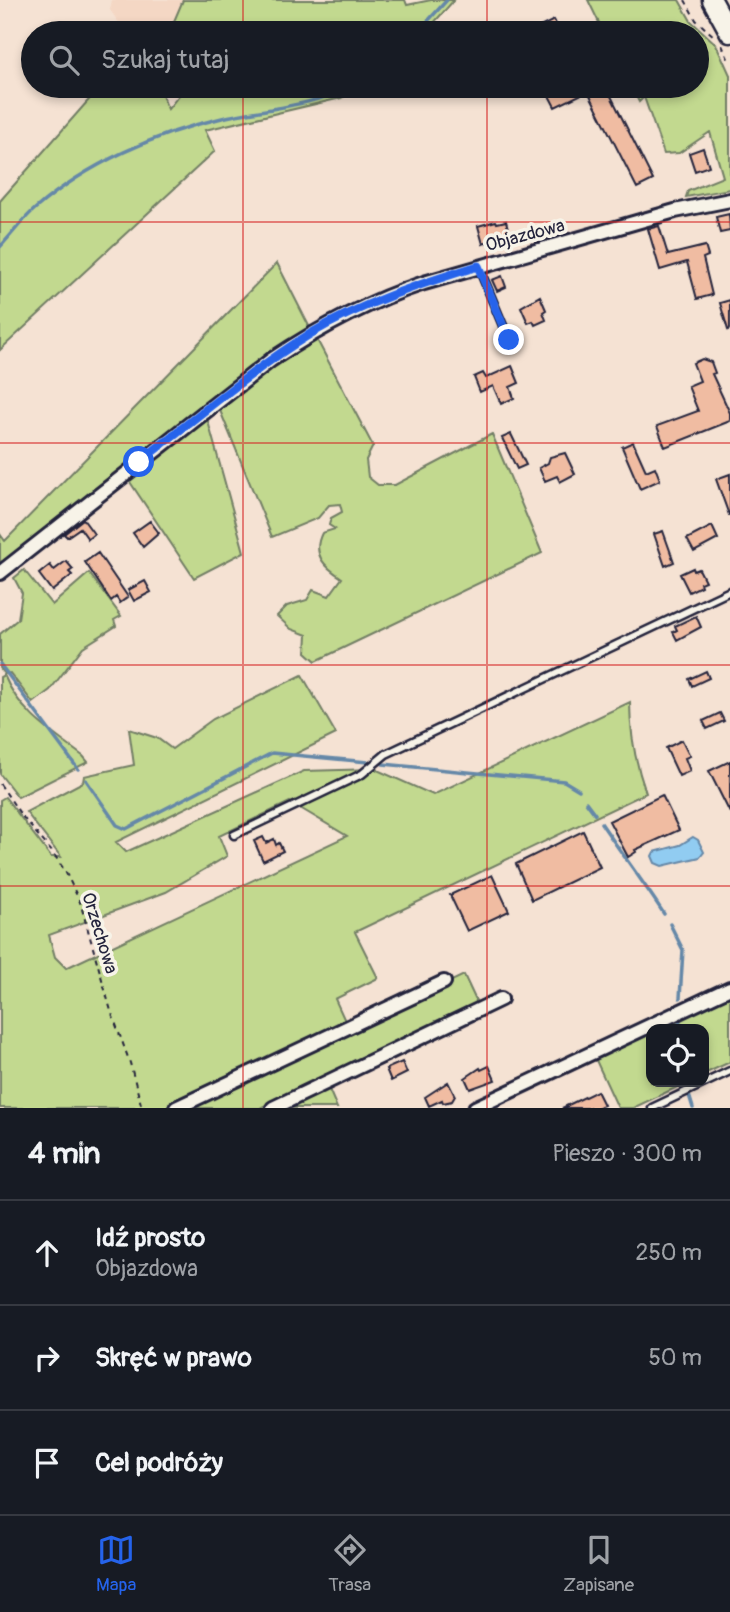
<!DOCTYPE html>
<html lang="pl">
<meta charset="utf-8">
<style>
body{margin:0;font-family:Pangolin,sans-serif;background:#20242c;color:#f1f3f6}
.controls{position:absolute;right:21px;bottom:21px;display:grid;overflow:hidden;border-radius:14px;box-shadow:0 4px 10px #0003}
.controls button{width:63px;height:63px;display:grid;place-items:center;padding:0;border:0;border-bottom:2px solid #363941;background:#171b24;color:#f1f3f6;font:35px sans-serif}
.stop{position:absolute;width:21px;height:21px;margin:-16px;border:5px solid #2563eb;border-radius:50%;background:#fff}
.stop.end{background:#2563eb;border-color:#fff;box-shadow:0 2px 7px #0008}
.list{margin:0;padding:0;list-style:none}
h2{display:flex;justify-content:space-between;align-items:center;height:91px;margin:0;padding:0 28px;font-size:30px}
h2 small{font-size:23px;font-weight:400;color:#9ea1a6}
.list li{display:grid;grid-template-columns:46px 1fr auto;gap:21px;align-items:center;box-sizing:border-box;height:105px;padding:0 28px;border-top:2px solid #363941}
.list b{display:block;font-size:26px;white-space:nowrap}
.list p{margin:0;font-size:23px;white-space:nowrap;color:#9ea1a6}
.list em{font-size:23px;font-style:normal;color:#9ea1a6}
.icon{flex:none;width:38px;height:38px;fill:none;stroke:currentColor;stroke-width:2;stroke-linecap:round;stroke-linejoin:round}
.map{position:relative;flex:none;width:730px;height:1108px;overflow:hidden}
.search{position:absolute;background:#171b24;box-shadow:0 4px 10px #0003;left:21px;right:21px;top:21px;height:77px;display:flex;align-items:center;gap:18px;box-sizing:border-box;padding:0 24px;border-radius:38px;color:#9ea1a6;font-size:26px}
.sheet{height:406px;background:#171b24}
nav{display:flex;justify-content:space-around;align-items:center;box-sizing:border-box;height:98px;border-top:2px solid #363941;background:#171b24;font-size:19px;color:#9ea1a6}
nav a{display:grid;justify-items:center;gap:4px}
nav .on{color:#2563eb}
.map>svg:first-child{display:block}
</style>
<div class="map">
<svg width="730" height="1108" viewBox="0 0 730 1108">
<rect width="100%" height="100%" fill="#f5e2d3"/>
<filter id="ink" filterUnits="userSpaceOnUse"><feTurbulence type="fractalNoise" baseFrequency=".0143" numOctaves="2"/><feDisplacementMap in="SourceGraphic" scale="14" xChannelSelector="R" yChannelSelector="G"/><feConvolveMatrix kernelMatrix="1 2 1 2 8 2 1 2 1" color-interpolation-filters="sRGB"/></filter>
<g filter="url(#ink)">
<path fill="#f4d7c4" d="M112,0H183L169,33H126L110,10Z"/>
<path fill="#c2d98f" stroke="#727e65" stroke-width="2" fill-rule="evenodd" d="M183,0H405L407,5L431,0H454L425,33H417L407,28L354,24L349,29L351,33H169Z
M588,0H679L691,21L716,44L730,75V189L686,197L688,191L723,177L710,132L679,153L664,154L644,97L639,102L631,86H697V33H604Z
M101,86H158L168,109L180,94L202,86H364L341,98L205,130L215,151L0,350V201Z
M277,263L311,330L0,567V534L5,541Z
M315,336L373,446L366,460L368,477L378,485H395L492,434L542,553L316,661L306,652L307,635L291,629L277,616L287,606L307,600L313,590L329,596L342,578C325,567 311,555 322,533L335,529L329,525L331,518L342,512L340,504L329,505L318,518L272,537L219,408Z
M206,414L244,552L194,578L128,479Z
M24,570L52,605L89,573L121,616L114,620L116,626L83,647L50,690L33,703L10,673L5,674L0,668V634L18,619L22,593L14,578Z
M4,675C19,712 52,733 83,756L88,762L18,797L0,774V677Z
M302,675L336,734L116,842L126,852L304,771L375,769L433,795L630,702C630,733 636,765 646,793L355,932L378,978L335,999L346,1023L169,1108H0V800L5,797L51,857H61L26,812L83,782L84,776L134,765L129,729L157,738L172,749L213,719ZM290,802L347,836L66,968L55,957L49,935L166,892L227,856L219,836Z
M464,975L478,1005L260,1108H187Z
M730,992V1062L704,1074V1029H651Z
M651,1029V1082H688L633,1108H618L594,1056Z
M328,1087L337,1108H283Z"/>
<path fill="#91ccf1" stroke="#6588a8" stroke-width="2" d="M693,837L698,840L704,852L700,857L662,866L655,863L652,856L654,852L680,845Z"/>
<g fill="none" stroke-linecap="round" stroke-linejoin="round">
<path stroke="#6588a8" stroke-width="3.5" d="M417,33L447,0
M0,247C12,234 23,219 36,208C87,164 157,133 222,118C262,109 315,106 351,86
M0,664L78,769
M383,764L564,781L579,790
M86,780L117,825L126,829L272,753L368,762
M586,802L595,814
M601,823C622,854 644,883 664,914
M670,924L683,950L680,998
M679,1029L680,1017
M689,1095L693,1108"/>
</g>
<path fill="#f0bca2" stroke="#22223b" stroke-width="2" d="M554,20L560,33H528Z
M544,86H606L653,180L637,188L588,91L555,107Z
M703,148L709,166L695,171L689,153Z
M729,214L730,231L720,233L716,217Z
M496,221L497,223L506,221L510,236L496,238L483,244L478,226Z
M659,226L668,255L705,246L708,256L703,258L712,295L697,299L687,262L660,270L648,229Z
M502,276L506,287L497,291L492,280Z
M540,296L546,310L543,312L546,320L535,325L533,321L528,323L521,307Z
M730,300V329L728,330L720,303Z
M702,359L711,362L715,373L712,374L730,413V421L665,447L657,426L698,411L688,386L700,381L693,363Z
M512,366L519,383L510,387L514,398L501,404L493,386L480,392L474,377L483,373L486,378Z
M511,434L526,465L517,469L502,438Z
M633,442L646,471L655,467L660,480L640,489L622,447Z
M565,453L575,474L560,482L557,476L545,481L539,468L548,463L550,457Z
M730,474V515H729L716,479Z
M83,519L94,534L88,539L80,528L67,537L64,534Z
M150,521L159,533L143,547L133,533Z
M712,526L718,539L694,552L687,539Z
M663,531L674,562L665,566L654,534Z
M98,553L128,597L120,603L116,597L111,601L85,562Z
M66,561L73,569L69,572L72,575L52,591L39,574L50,565L54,570Z
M693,568L694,571L699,569L705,581L700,583L701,586L689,592L680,574Z
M145,581L151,592L134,601L128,590Z
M696,616L701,627L677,640L673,632L677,630L675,626Z
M706,671L709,678L692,686L689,679Z
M720,713L724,721L707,729L703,721Z
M682,740L690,756L685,758L690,771L679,776L666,748Z
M730,761V813L709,771Z
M662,795L679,830L635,850L636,852L628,857L609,821Z
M583,831L600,867L532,900L516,864Z
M263,837L266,843L274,839L276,845L279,843L283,851L263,861L254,841Z
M492,875L509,911L467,931L450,895Z
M402,1062L407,1073L391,1081L386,1069Z
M489,1066L495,1080L470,1089L465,1078L480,1068L481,1070Z
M448,1082L455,1096L452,1101L443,1103L442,1100L429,1106L425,1097Z
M597,1091L604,1105L597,1108H562Z"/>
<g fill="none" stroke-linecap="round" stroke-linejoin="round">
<defs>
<path id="lane" d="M479,268L509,340
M234,835L362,774L386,754L730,591
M652,1108L730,1071"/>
<path id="street" d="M0,573L271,360C319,328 369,301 424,283L675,211L730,200
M176,1108L444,982
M273,1108L501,999
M475,1108L730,988"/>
<path id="secondary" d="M712,0L730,33"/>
</defs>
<use href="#lane" stroke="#22223b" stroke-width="11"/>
<use href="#street" stroke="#22223b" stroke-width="18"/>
<use href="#secondary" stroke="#22223b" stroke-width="23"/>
<path stroke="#22223b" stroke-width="2" stroke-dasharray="5 5" stroke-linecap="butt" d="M685,0L696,20L716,38
M722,45L730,63
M0,784L21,815L53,853L65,871L80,902L111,1011L130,1063L142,1108"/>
<use href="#lane" stroke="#f7f3e8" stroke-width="6"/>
<use href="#street" stroke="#f7f3e8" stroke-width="12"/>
<use href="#secondary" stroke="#f7f3e8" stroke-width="18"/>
</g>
</g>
<g fill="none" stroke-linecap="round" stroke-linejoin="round" filter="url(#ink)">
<path stroke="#2563eb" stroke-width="9" d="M139,462C195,419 250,371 310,334C362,303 420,284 478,266L509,340"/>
</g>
<path fill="none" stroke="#d62828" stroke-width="2" stroke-opacity="0.55" d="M243,0V33M487,0V33M243,86V1108M487,86V1108M0,222H730M0,443H730M0,665H730M0,886H730"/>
<g text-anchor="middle" stroke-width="7" stroke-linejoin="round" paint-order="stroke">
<g font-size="18" fill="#22223b" stroke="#f7f3e8">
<text transform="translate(525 235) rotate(-15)" y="6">Objazdowa</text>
<text transform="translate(100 933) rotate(73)" y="6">Orzechowa</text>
</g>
</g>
</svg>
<div class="controls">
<button><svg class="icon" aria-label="locate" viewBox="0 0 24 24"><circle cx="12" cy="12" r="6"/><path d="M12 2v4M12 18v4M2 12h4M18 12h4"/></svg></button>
</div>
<div class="stop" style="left:139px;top:462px"></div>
<div class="stop end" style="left:509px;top:340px"></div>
<div class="search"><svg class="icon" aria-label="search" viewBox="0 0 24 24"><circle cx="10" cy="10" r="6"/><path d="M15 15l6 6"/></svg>Szukaj tutaj</div>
</div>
<section class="sheet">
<h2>4 min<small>Pieszo · 300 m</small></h2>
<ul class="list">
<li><svg class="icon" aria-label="ahead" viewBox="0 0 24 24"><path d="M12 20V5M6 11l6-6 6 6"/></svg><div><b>Idź prosto</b><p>Objazdowa</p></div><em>250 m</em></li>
<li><svg class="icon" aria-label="right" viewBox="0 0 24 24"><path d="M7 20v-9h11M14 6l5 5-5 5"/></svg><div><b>Skręć w prawo</b></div><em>50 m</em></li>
<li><svg class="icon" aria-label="arrive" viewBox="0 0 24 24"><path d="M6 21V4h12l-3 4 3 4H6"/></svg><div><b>Cel podróży</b></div></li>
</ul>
</section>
<nav>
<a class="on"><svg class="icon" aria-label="map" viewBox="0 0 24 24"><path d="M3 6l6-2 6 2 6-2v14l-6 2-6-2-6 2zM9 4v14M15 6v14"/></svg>Mapa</a>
<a><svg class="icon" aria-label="directions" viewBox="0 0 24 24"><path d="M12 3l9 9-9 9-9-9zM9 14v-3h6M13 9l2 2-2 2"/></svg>Trasa</a>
<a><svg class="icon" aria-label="saved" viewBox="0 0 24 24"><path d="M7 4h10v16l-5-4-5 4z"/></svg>Zapisane</a>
</nav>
